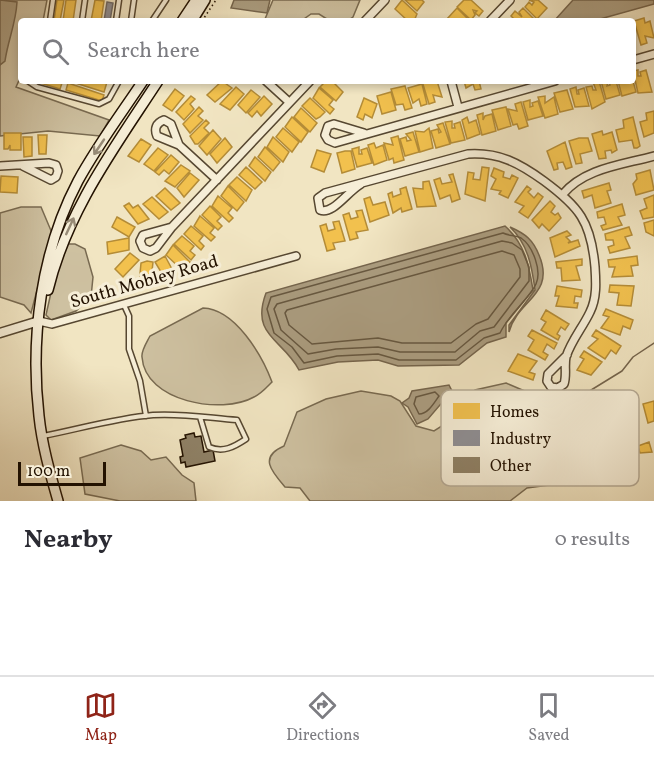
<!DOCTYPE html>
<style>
body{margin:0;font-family:Vollkorn,serif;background:#f2f2f3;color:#2b2b33}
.scale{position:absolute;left:18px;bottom:15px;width:88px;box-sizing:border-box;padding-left:6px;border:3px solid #231201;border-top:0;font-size:16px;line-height:21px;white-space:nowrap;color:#231201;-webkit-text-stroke:4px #f6eed7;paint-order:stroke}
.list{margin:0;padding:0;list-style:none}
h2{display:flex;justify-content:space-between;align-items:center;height:78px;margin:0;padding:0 24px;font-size:26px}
h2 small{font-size:20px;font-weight:400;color:#7c7c81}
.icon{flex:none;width:33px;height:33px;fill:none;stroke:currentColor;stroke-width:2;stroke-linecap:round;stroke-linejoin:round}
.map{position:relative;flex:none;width:654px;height:501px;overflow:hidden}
.search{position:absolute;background:#fff;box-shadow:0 3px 9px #0003;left:18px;right:18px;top:18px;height:66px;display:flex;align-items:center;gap:15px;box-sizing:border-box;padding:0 21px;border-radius:6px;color:#7c7c81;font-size:22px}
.sheet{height:174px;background:#fff}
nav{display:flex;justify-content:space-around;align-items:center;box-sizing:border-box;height:84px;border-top:2px solid #e1e1e2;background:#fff;font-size:16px;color:#7c7c81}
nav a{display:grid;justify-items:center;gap:3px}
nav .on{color:#8f2418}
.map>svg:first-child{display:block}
</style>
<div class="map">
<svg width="654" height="501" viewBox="0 0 654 501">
<rect width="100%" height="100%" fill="#f1e5c2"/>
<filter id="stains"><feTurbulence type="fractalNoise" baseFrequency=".00333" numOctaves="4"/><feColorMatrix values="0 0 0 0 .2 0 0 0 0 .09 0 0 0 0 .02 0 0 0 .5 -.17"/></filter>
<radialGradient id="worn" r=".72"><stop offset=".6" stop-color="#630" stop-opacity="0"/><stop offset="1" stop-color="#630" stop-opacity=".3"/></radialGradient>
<path fill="#cec1a1" stroke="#786a51" stroke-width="1.5" d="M0,0H47L43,21H21V76L16,87L109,120L100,136L48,131L0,136Z
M273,0H360L353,17L347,21H330L319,14H311L301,21H268L265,19Z
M21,207H41L52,233L31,313L24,305L0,297V213Z
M67,244H75L85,249L93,277L91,297L76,311L51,320L46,315L52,288Z
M203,308C235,309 262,355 272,382C267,387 261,394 254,397C222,415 145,402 142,357C141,351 147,342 150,336Z
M506,383L541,398L559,411C566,443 564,457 549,485L527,488L510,501H310L300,488L285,487C272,472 258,457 284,446L297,412L326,399L361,391L391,396L400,401L416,426L434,431L453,419L475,390Z
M121,445L141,451L151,460L166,457L182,475L194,483L196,501H120L85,494L80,458Z"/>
<path fill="#ab9d80" stroke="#75654d" stroke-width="1.5" d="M0,0L17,2C16,23 8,40 5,61L0,65Z
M234,0H270L267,13L231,8Z
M573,0H654V4L593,21H554Z
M505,226C525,244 529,265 533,290L506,323V337L487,343L459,365L398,366L378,360L338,362L299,370C283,339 250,336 266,293Z
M510,227C526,234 533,240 539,255C556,295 517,300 509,332V325L535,290C532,267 528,244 510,227Z
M449,385L452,391L428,419L417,424L408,407L402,403L409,398L412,391Z"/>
<path fill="#f2c14e" stroke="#b48c37" stroke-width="1.5" d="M57,0H64L60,21H54Z
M66,0H76L73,21H63Z
M95,0L104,1L101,21H91Z
M402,0L417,14L414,21H408L395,9Z
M405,0H422L424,2L417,11Z
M464,0H471L483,11L479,16L475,13L477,11L473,10L475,15L471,20L457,7Z
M529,0H538L547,8L537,19L525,7L529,2L532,5L534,2Z
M457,8L469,20V21L447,19Z
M523,8L534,19L532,21H516L511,16L515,11L522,17L519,12Z
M644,18L645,23L650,21L654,38L645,36L647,43L641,45L634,21Z
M638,70V76H641L640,72L646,70L652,92L638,93L633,71Z
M57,81L62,83L60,89L37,82Z
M69,81H102L107,82L104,92Z
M222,81L232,88L215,102L207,95Z
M326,81H332L343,92L336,101L320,87Z
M422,81H437L442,97L433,95L435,102L429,104Z
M464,81H479L481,89L475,90L473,84L466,88Z
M599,81L605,102L592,109L586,87L592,86L593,90H596L593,82Z
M601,81H608L607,86L610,85L609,81H616L620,95L606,99Z
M618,81H633L636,92L622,96Z
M68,83L104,95L102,101L66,90Z
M422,84L427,104L421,106L419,99L413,103L408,88Z
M405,86L412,108L405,110L403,104L396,105L391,89Z
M236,87L244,94L230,110L220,104Z
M576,87L577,94H579L578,90L584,88L589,106L575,107L570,89Z
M319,88L333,100L329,105L334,109L330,114L313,98Z
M175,89L184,96L172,111L163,105Z
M251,90L260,97L246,113L238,105Z
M567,90L573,109L560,112L554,93Z
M391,92L396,110L382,114L377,96Z
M191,96L195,99L190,104L194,109L184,120L176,112Z
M264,96L272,104L261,116L257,111L252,117L248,113Z
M545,96V103L554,97L558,114L545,118L538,97Z
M310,98L325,112L320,117L316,119L302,106Z
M364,98L377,104L372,118L365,114L363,120L357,117Z
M530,100V107L533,106L532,103L538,101L543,116L528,120L523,102Z
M521,102L528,126L519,129L517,124L513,125L508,109L517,111L515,104Z
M199,107L203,111L198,116L203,120L190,133L183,124Z
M506,107L511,126L498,130L492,110Z
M301,108L317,123L310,132L294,117Z
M654,111V133L644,137L640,122L647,120L646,113Z
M483,113V120L485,116L492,114L496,131L482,135L477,115Z
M292,117L308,132L301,142L285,127Z
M467,117L469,123L476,120L480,134L467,139L462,120Z
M633,117L640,146L637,148H634L632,140L619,142L616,130L624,128L623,120Z
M206,120L209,123L204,128L209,133L198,144H195L190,136Z
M452,121V128H455L454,124L460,122L465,140L451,143L445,122Z
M443,123L450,144L436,148L431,131L438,129L439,133L441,132L437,125Z
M283,128L299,142L292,152L276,137Z
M429,128L433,148L420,152L415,131L424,132Z
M213,130L221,139L207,155L199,146Z
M602,131L603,135L612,132L617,150L612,153L611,150L605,151L606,158L599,159L592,134Z
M413,132L419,152L405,156L400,139L406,137L407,141L411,140L406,134Z
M4,133H21V150H10V145L8,149H4Z
M38,135H47L46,154H39Z
M398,136L404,160L394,163L393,158L389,160L384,143L393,145L391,138Z
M23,137H32V156L24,157Z
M273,137L289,152L283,162L267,147Z
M225,138L232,147L217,163L210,154Z
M579,138H588L592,151L580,154L582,163L576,164L569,141Z
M141,139L151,145L139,162L128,156Z
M565,142L572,167L566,169L563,162L557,163L558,169L554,170L547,151Z
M374,143L376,148L383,145L387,160L374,165L368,145Z
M265,147L280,162L273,171L258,157Z
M359,147V154H362L361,150L367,148L372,163L357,167L352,149Z
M158,148L168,155L154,171L144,164Z
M317,150L331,154L324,172L311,167Z
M345,151H351L355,169L342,173L337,153Z
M171,155L179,162L169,174L164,170L159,175L155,172Z
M255,157L271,172L265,181L249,166Z
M181,165L190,171L175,187L165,181Z
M246,167L262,182L255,189L239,175Z
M482,167L489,168L485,201L465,194L468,172L474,173L473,179L480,180Z
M494,168L504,172L503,177L510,179L512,175L518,178L508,198L499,194L501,191L491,189L496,179L491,176Z
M650,170L654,190L636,195L633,184L637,179L636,174Z
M190,173L199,180L184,197L177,188Z
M453,174L460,199L452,202L450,195L440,199L434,180L440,178L442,184L452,182L449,175Z
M1,176L18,177L17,193L0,192Z
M237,177L252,190L246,201L229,185Z
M429,181L436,206L417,207L413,188L423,189V182Z
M609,183L611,190L607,191L611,203L595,208L592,195L584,198L582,191Z
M228,186L244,202L237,211L221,196Z
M527,186L531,189L528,192L534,198L538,193L543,197L528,218L519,212L524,206L515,202Z
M406,187L412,209L402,212L401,208L393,213L388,194L392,192L393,197L401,194L400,189Z
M165,188L180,203L171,210L156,196Z
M654,195V217L643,219L640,211L647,208L644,199Z
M218,196L232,208L228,213L233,218L229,222L212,206Z
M152,197L168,212L159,219L143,204Z
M370,197L373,205L385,202L389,215L370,222L364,199Z
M550,201L555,206L551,212L555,215L558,213L561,218L549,231L542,224L539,228L532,220Z
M129,203L133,208L138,205L149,219L138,224L124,206Z
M622,204L625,215L618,217L622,225L603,230L601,226L606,224L604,217L598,218L597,212Z
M210,206L221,217L217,221L222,226L218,230L202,215Z
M362,210L368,230L356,232L358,238L350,240L343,215L349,213L351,219L358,217L356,211Z
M200,216L214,228L210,233L215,237L211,241L194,226Z
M117,217L135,227L129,237L112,227Z
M654,220V236L646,232L644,223Z
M339,221L345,241L333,243L335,249L327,251L320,226L326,224L328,231L335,229L333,222Z
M191,226L203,236L199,241L204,246L201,250L184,234Z
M629,227L632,235L625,237L630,248L610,253L608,247L614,245L613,240H606L605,234Z
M567,231L571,235L566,237L570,241L568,243L578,240L580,246L555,257L550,238Z
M182,236L194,246L190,251L195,255L191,260L174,244Z
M129,238V250L108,254L107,242Z
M173,245L190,262L182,270L166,255Z
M130,253L139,260L123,277L115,269Z
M165,256L173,271L164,277L155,262Z
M637,256L638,265L631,266L633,276L612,277L615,267H609L608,260Z
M582,259V265L576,266L580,280L562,281L561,268H557L556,262Z
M147,261L153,262L151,280L145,279L144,286L139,285L141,263Z
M610,285L634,286L631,306L617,305L619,293L609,292Z
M557,286L582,290L581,297L575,296L574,303H578L577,308L556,306L559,296H555Z
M606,309L633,320L630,329L623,326L620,335L601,328L609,317L603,315Z
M546,310L569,324L565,330L561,327L557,334L560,336L558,340L541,330L546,322L541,319Z
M532,330L557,343L554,349L547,344L543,352L548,355L545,360L528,350L534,340L528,336Z
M596,330L621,346L616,354L611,350L605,359L588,348L598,339L592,336Z
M584,351L602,362L591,375L577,370L584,359L580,357Z
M518,354L537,361L529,372L535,374L533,380L508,371Z
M654,401V421L648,423L643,404Z
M649,442L652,452L640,453L638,446Z"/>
<path fill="#8d8d92" stroke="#6d6866" stroke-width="1.5" d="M107,2L113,3L110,21H104Z"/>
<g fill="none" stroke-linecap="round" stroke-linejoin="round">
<path stroke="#675840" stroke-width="1.5" d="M503,233C509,236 515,235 521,238C533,246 542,271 536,284C529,299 509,314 500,333L484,338L456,360H399L378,354L337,356L304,363L292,347L274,333L267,309L271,297Z
M502,241L512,243L522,250L529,267V281L494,327L480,331L455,352H400L378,347L336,349L308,354L281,330L274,309L277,304Z
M502,251L514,255L520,269V277L488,319L476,324L451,343H402L378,338L312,344L289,325L285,313L287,310Z
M435,392L439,396C434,403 428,414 419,414L414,404L416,397Z"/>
<path stroke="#75654d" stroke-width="1.5" d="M566,409L570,403L622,371L633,357L654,343"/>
</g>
<path fill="#8e8065" stroke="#231201" stroke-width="1.5" d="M194,433L195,437L201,436L204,452L213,450L215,461L186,467L185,462L181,463L180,457L183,456L180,440L186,438L185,435Z"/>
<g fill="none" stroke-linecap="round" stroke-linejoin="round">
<defs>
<path id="service" d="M50,21L53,0
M82,21L85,0
M116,21L119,0
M131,21L134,0
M152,21L166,0
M28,81L37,87L99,104L109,99L119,81
M124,305L129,316V349L140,381L146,416
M43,436C79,429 116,418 153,415C181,413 210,418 237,420L246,439C234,447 223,453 209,447L200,417"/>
<path id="minor" d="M365,21L385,0
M490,21L510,0
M633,60L654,54
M266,81L289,102
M451,81L458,107
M364,133L334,124L328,126L325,135L328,140L335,143L555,81
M179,145L157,136C154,129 156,123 164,120L171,124L179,145L217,180
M0,166L49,163L56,165L58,171L56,177L51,180L23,166
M361,184C347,192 333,215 320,210L318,198L325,193L468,154C499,152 519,163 544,181C579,207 591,221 595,267C596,282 597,298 590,312C583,327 571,341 566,357C564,366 567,375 564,384L558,388L551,387L547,381L548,374L567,355
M563,194C585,168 622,165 654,156
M172,227L143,235L140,241L143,248L150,251L156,248L172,227L310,81
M39,321L52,324L296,256"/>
<path id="tertiary" d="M0,333L39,321"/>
<path id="secondary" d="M182,21L196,0
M192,21L205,0
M48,290C67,211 115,147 158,81
M58,501C50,473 42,445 39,416C30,338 41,251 78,181C97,146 121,114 143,81"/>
</defs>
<use href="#service" stroke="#564731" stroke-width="7"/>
<use href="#minor" stroke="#564731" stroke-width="10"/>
<use href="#tertiary" stroke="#564731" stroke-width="11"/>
<use href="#secondary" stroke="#231201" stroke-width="12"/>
<path stroke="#231201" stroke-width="1.5" stroke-dasharray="1.5 3" stroke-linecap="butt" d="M202,21L216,0"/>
<use href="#service" stroke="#f6eed7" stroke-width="4"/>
<use href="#minor" stroke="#f6eed7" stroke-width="7"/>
<use href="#tertiary" stroke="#f6eed7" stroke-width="8"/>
<use href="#secondary" stroke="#f6eed7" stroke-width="9"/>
</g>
<defs><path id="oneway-shaft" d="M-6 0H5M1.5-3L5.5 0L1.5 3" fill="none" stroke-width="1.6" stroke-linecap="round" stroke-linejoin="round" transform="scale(1.5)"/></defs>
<g stroke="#978b77">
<use href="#oneway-shaft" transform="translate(99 147) rotate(124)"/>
<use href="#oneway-shaft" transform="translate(70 226) rotate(-65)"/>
</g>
<g text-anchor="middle" stroke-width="6" stroke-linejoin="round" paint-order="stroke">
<g font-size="18" fill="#231201" stroke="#f6eed7">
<text transform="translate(144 281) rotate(-16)" y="6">South Mobley Road</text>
</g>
</g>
<rect x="441" y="390" width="198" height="96" rx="9" fill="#f6eed7" stroke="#b7ac97" stroke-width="1.5"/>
<rect x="453" y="403" width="27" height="16" fill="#f2c14e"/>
<rect x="453" y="430" width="27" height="16" fill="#8d8d92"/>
<rect x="453" y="457" width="27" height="16" fill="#8e8065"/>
<g font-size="16" fill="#231201">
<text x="490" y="417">Homes</text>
<text x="490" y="444">Industry</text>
<text x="490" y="471">Other</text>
</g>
<rect width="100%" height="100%" filter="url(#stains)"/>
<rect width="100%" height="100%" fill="url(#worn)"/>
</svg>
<div class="scale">100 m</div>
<div class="search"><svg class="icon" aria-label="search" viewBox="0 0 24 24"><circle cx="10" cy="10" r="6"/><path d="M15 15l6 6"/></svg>Search here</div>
</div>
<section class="sheet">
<h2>Nearby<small>0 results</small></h2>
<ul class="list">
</ul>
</section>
<nav>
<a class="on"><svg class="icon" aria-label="map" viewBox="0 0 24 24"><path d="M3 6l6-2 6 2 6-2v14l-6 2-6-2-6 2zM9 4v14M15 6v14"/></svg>Map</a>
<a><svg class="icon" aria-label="directions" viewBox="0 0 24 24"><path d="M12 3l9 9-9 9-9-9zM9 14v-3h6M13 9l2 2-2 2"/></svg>Directions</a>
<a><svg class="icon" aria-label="saved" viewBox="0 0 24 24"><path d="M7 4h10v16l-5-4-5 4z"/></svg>Saved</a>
</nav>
